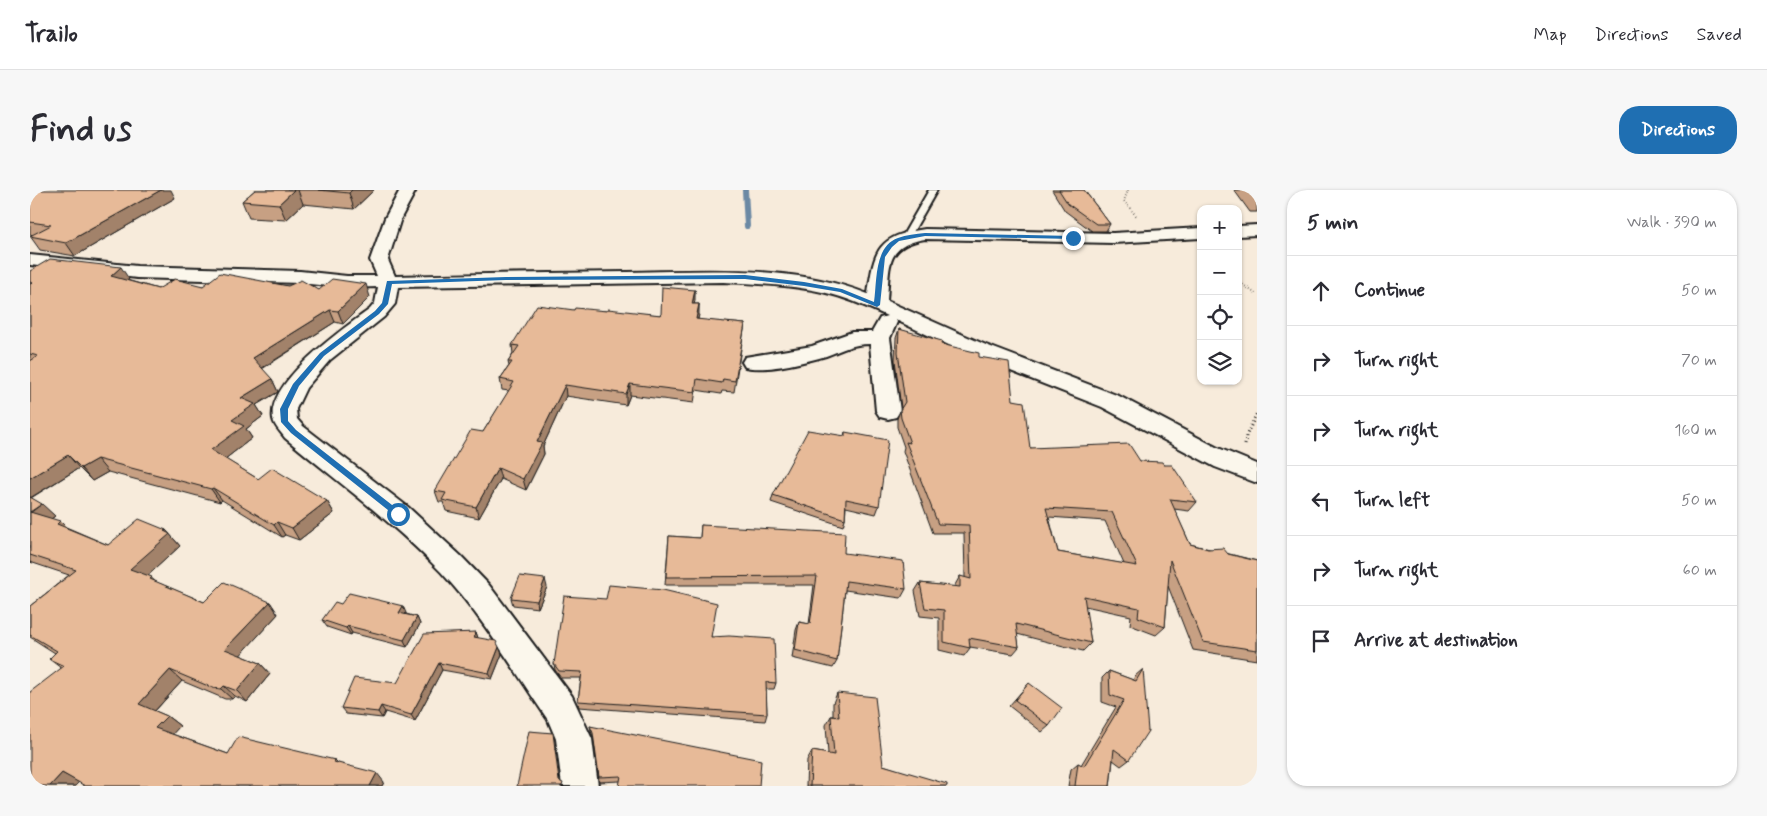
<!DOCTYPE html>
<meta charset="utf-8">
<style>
body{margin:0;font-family:Mynerve,sans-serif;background:#f7f7f7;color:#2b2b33}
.controls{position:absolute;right:15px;top:15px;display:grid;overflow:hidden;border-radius:10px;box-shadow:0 1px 4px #0004}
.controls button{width:45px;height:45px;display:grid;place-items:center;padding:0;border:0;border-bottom:1px solid #e1e1e2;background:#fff;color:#2b2b33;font:25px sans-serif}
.stop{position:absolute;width:15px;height:15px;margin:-11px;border:4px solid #1f6fb2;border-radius:50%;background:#fff}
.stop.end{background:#1f6fb2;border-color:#fff;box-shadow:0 1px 5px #0008}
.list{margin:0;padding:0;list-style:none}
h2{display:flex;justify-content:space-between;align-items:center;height:65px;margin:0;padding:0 20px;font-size:21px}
h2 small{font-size:16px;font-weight:400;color:#7c7c81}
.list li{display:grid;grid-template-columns:32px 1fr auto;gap:15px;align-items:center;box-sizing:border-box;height:70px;padding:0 20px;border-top:1px solid #e1e1e2}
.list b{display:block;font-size:19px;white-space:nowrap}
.list em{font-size:16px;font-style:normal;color:#7c7c81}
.icon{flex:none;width:28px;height:28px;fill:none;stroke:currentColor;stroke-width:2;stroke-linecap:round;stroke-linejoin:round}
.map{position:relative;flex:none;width:1227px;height:596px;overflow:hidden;border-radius:20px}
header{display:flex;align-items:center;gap:30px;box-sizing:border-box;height:70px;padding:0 25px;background:#fff;border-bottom:1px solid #e1e1e2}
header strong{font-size:24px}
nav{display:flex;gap:28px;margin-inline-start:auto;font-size:18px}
.intro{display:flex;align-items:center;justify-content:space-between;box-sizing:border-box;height:120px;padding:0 30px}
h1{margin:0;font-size:35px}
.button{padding:12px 22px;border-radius:20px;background:#1f6fb2;color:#fff;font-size:18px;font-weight:700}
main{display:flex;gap:30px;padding:0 30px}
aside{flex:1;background:#fff;border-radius:20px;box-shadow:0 1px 4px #0004}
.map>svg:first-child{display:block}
</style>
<header>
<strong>Trailo</strong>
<nav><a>Map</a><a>Directions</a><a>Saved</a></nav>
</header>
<div class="intro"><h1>Find us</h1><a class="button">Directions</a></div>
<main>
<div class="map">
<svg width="1227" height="596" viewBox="0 0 1227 596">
<rect width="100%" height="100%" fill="#f7ebdb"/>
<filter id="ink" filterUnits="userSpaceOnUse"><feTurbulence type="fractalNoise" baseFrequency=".02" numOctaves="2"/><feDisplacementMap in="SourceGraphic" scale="10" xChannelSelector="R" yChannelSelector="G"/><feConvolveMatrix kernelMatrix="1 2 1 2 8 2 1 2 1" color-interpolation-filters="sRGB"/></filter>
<g filter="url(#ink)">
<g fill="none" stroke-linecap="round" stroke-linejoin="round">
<path stroke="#6c89a4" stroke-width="6" d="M715,0L717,36"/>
<defs>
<path id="lane" d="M899,0H907L879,49H873L872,47Z"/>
<path id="street" d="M370,0H386L371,28L358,70L365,86C443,84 520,83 598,82C677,81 763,74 838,104C844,59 848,46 895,39L1083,43L1171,38V48L1083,53L895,49C854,56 860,77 857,111L956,155L1089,206L1186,257L1227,274V293L1185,277L1072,217L940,165L866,130L867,132L860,148L870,221L866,227L858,229L850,227L846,221L840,154C821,154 813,160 796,166C775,172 736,182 715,177L712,172L715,167L782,156L822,142H842L850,128L857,126C840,118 822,110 804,105C768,95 730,94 693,92L368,97L365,114L354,127L300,170L276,198L266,219L267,229L273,236L378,317L431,366L459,395L542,506L562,549L568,596H532L526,549L518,530C484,480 452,426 411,382C363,332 308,292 255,248C251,242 244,236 243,229C237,191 313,139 340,119L345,113L348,97L317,98L270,93L107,88L0,75V65L107,76L270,81L317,86H347L340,70L355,28Z
M1227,35V45L1208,46V36Z"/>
</defs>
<use href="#lane" stroke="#1c1c1c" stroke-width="4"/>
<use href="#street" stroke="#1c1c1c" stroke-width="4"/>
<path stroke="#1c1c1c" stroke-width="2" stroke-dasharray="0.5 2.5" stroke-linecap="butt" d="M1098,0L1094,11L1107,27
M1208,91L1227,105"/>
<path stroke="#1c1c1c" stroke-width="3" stroke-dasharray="1 3" stroke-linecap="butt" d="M1215,255L1216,246L1227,223"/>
<use href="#lane" fill="#fbf7ec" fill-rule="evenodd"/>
<use href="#street" fill="#fbf7ec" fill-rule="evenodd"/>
</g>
<path fill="#c7a083" stroke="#1c1c1c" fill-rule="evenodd" d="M0,0L145,8L45,66L10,60L0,46L3,45L0,44Z
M225,0H344L324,19L273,14L256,30L219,28L212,11Z
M1022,0H1054L1080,34L1076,41H1062L1035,21Z
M1204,0H1227V22H1220Z
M0,81L99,89L97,90L128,99L173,96H258L340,107L313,134L305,132L232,179L242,189L248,202L226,215L233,226L216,239L222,248L195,269L228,289L297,311L304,323L269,350L255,345L252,347L192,310L190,312L78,282L62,291L49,278L1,308L25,326L21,329L36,337L78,355L136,340L150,356L118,385L126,392L174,412H240L248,424L210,465L230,473L240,484L217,512L205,506L202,509H195L152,491L125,521L137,526L150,536L142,544L198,564L305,570L308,573L354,592L352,596H55L49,592L45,596H0L31,478L19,469L25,463L0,447V416L39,385L0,372Z
M665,100L664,114H669L668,130L715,134L704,202L692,201L691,204L666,200L664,213L600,205L596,215L536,206L513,256L514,264L496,300L471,289L449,328L416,321L413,312H409L405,301L453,242L479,201L472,200L470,189L479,176L478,172L483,164L482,155L544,120L577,121L631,125Z
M869,139L949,167L983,210L1000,258L1110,271L1134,275L1167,312L1159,321L1144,319L1160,354L1227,371V470L1163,460L1138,396L1135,437L1126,445L1100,435L1101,426L1055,416L1061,453L1053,461L987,444L989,457L983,464L940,457V458L934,466L909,460V428L890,426L885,401L890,393L925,397V395L930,386L935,388L934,343H903L873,261L874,257L867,237V229L871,218L865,170L866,148ZM1019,327L1075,331L1094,374L1028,362Z
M815,242L849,316L846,324L816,317L815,329L813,336L741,312L743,305L814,246Z
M671,335L814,363L876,399L871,408L815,400L807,471L803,478L762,468L766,440L769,432L779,434L784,395H635L639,346L670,348Z
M517,397L508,418L483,415L481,408Z
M576,409L682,447L746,493L744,499H736L737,524L735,531L549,517L548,511L551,488H531L525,480L524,474Z
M311,414L376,423V424L387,427L390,434L377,457L322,443L321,445L297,437L292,430Z
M446,442L448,448L472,464L462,489L412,480L385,531L355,522L352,528L316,524L311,518L367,493Z
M1113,479L1099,570L1091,576L1083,570L1080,596H1038L1041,579L1048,573L1051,575L1086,517L1072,512V488L1079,481L1103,490L1105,486Z
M999,493L1019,536L1012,542L979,516Z
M807,503L853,575L917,596H776L777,570L782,561L798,564L796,535L801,526H803V513Z
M560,536L729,596L590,591L569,592L564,549L561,541Z"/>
<path fill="#a2826a" stroke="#1c1c1c" d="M131,0H141L145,8L45,66L36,53Z
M264,0H268L273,14L256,30L249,14Z
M322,0H344L324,19L319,3Z
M91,77L99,89L89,98L81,86Z
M336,94L340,107L313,134L308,121Z
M665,100V111L661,124L662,114Z
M669,114V125L665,140L666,129Z
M300,120L305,132L229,180L223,168Z
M242,189L248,202L226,215L233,226L216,239L222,248L190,273L181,260L202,230L211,208Z
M600,194V205L596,215V204Z
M535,195L536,206L513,256L514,264L496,300L493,289L507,252Z
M38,265L49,278L0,308V288Z
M67,269L78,282L62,291L51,278Z
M468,278L471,289L449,328L446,317Z
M183,298L192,310L190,312L181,299Z
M297,311L304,323L269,350L262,338Z
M12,314L25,326L13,335L0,323Z
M30,331L43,344L27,334Z
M247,332L255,345L252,347L244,335Z
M136,340L150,356L112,391L100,379Z
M515,389L517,397L508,418L507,411Z
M240,412L248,424L206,470L195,459Z
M373,416L376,423L373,429L369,423Z
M387,427L390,434L377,457L374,450Z
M318,436L322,443L321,445L316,438Z
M446,442L448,448L444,447Z
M469,457L472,464L462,489L459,483Z
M230,473L240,484L217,512L207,501Z
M409,473L412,480L385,531L381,525Z
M140,480L152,491L122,524L109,514Z
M194,496L205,506L202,509L191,499Z
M351,516L355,522L352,528L348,522Z
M137,526L150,536L139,548L125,538Z
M32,583L49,592L45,596H20Z
M347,583L354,592L352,596H340Z"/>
<path fill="#e7ba98" stroke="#1c1c1c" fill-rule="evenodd" d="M0,0H131L36,53L0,46L21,35L0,32Z
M225,0H264L249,14L212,11Z
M288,0H322L319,3Z
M1029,0H1054L1080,34H1066L1038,14Z
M1222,0H1227V6Z
M20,69L91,77L81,86L128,99L145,89L173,96L190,83L258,96L271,90L289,100L302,89L336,94L308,121L300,120L223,168L242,189L211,208L225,214L202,230L214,236L181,260L228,289L242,278L297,311L262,338L247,332L244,335L183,298L181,299L67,269L51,278L38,265L0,288V171L8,166L0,164V94L3,93L0,92V81Z
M632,97L665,100L662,114H669L666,129L715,134L705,191L693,189L692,193L667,189L665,202L600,194L596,204L535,195L507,252L512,253L493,289L468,278L446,317L412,310L416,303L405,301L441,240L453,242L484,192L470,189L482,172H478L489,156L482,155L507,115L544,120L545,118L577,121L578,119L631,125Z
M869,139L912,151L911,154L949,163V167L979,172L983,210L994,212L1000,258L1099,254L1110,271L1132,272L1134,275H1142L1167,312L1140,309L1160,354L1178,359L1193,358L1198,364L1227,371V460L1173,452L1140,370L1135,437L1108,427L1109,418L1054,406L1061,453L986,434L989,457L939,448L940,458L914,452V420L895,418L890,393L930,397V386L941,389L939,335L908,334L876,252L880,253L871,228L870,220L875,212L868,162ZM1016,318L1082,322L1107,376L1028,362Z
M778,240L815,246V242L858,250L849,316L816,309L815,329L743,305Z
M0,307L12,314L0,322Z
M0,322L30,331L27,334L78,355L109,329L136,340L134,341L140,344L100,379L122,387L120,389L174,412L194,392L240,412L195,459L230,473L207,501L194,496L191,499L183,498L140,480L109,514L137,526L125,538L198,564L208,547L305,570L304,572L347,583L340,596H55L32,583L20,596H0V502L34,476L19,469L27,461L0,445V416L46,380L0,365Z
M671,335L815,343L814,363L873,371L876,399L816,391L807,471L765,460L769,432L780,434L787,386L636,387L639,346L670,348Z
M490,386L515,389L507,411L481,408Z
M579,395L633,400L687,413L681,447L699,446L744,449L746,493L736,492L737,524L548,511L552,482L529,481L524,474L534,406L576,409Z
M319,403L373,416L369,423L387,427L374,450L318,436L316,438L292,430L305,412L311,414Z
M446,442L444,447L466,451L469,457L459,483L409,473L381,525L351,516L348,522L311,518L324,488L367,493L394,444Z
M1113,479L1118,541L1099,570L1084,559L1080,596H1045L1048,573L1054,576L1094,510L1080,505L1079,481L1106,491Z
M999,493L1032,518L1019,536L985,510Z
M807,503L845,507L853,575L917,594V596H780L782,561L804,565L801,526L809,527Z
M560,536L731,570L729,596H589L591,586L569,587L563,543Z
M499,541L523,543L529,591L533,593L532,596H487Z"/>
</g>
<path fill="#1f6fb2" d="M895,43L1043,46L1045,48L1043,49L895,46L869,51L862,57L855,67L850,115L847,117L810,102L774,96L715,89L476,90L362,94L358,114L349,124L294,166L269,196L258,219V231L266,240L371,322L373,324L368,328L261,243L251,232L250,219L263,194L290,163L345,121L352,113L357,91L476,87L715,85L774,92L812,99L844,112C847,92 844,56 868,48C876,45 886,44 895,43Z"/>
</svg>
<div class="controls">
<button>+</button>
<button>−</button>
<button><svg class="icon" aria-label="locate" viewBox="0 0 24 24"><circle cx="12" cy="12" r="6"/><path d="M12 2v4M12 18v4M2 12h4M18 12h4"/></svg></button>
<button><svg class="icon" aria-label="layers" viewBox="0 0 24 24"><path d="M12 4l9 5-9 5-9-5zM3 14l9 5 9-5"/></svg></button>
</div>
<div class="stop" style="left:368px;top:324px"></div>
<div class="stop end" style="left:1043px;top:48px"></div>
</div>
<aside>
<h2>5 min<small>Walk · 390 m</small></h2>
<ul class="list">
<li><svg class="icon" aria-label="ahead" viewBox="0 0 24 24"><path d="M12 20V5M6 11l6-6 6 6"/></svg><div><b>Continue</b></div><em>50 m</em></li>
<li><svg class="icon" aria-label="right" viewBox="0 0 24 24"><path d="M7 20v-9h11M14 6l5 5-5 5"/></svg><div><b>Turn right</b></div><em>70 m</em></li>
<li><svg class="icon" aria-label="right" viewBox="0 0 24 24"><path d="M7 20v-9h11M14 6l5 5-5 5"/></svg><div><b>Turn right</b></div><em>160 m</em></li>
<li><svg class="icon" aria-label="left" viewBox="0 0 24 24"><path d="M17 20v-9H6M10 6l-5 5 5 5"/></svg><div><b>Turn left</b></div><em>50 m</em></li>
<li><svg class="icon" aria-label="right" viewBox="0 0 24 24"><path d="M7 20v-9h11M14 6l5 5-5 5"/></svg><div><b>Turn right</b></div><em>60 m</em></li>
<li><svg class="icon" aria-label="arrive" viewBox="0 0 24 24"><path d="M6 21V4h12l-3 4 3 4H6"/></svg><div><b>Arrive at destination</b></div></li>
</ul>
</aside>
</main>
